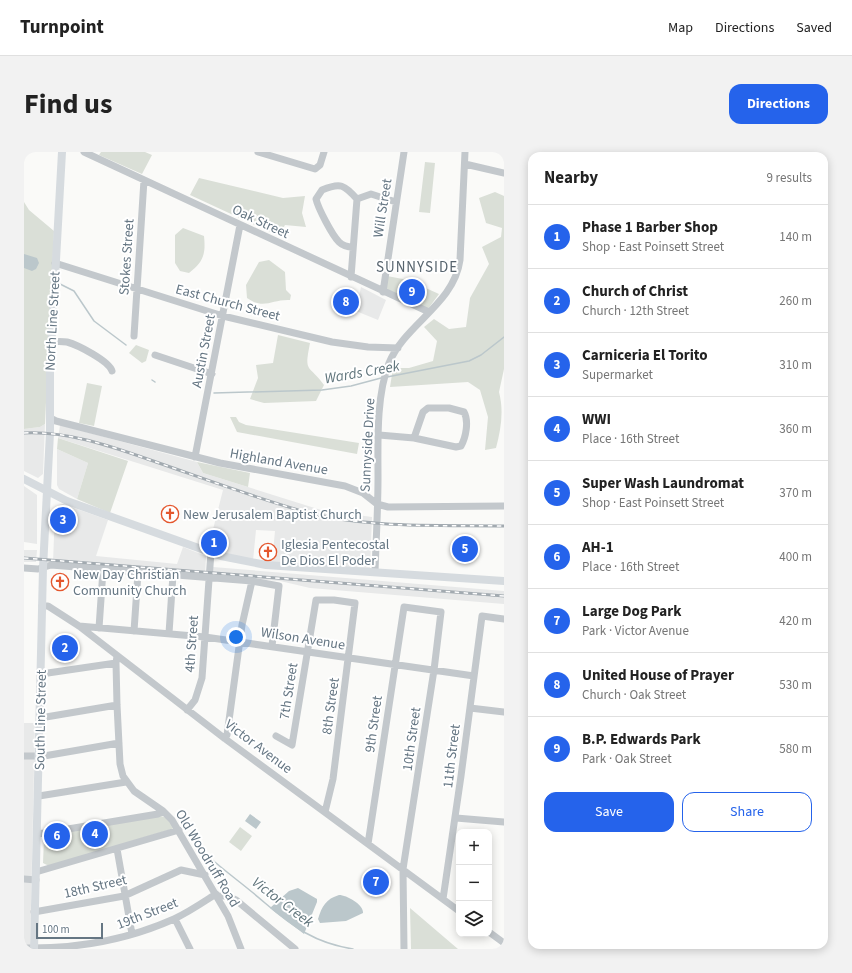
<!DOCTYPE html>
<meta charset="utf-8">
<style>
body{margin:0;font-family:"Source Sans 3",sans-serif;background:#f2f2f2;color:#222}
.controls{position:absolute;right:12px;bottom:12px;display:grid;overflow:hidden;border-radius:8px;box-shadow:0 2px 10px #0003}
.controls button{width:36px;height:36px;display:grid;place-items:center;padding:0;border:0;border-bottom:1px solid #e0e0e0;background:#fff;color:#222;font:20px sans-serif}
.scale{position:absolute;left:12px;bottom:10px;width:67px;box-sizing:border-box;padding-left:4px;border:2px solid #657683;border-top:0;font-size:11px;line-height:14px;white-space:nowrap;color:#657683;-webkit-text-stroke:3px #fff;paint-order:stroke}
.you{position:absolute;left:212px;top:485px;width:14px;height:14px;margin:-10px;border:3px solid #fff;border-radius:50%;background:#1a73e8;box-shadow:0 0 0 6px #1a73e833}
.badge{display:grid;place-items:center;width:26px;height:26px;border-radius:50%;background:#2563eb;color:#fff;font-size:13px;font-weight:700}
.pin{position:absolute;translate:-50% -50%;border:2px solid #fff;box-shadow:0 1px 4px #0006}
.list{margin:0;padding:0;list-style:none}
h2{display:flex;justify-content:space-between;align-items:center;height:52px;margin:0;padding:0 16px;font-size:17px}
h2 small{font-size:13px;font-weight:400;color:#767676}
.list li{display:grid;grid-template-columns:26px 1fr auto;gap:12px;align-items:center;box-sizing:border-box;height:64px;padding:0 16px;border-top:1px solid #e0e0e0}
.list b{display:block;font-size:15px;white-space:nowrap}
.list p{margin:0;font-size:13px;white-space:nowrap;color:#767676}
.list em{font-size:13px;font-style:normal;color:#767676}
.actions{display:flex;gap:8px;padding:12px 16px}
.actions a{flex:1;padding:9px 0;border:1px solid #2563eb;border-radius:12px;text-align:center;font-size:14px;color:#2563eb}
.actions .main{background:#2563eb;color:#fff}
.icon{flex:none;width:22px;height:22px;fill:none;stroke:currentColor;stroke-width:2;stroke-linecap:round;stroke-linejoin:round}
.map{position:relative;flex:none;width:480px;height:797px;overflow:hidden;border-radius:12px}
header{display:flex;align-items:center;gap:24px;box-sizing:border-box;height:56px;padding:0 20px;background:#fff;border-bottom:1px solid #e0e0e0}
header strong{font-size:19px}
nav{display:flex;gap:22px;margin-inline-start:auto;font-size:14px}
.intro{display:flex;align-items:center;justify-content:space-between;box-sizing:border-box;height:96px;padding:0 24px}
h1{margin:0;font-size:28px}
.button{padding:10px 18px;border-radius:12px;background:#2563eb;color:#fff;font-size:14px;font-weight:700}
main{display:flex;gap:24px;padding:0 24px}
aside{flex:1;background:#fff;border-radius:12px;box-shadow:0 2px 10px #0003}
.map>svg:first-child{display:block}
</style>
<header>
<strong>Turnpoint</strong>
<nav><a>Map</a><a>Directions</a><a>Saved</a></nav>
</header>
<div class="intro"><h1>Find us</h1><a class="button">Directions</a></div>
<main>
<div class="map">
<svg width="480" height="797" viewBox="0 0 480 797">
<rect width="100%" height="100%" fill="#fafaf8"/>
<path fill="#e8e9e9" d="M337,135L362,148L354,168L332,159Z
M21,272L19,322L14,326L0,319V277L16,275Z
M36,273L173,310L179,321L297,358L348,365L346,417L248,410L251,379L232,378L229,409L184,397L199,338L34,286Z
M33,297L64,311L53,347L35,337L33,333Z
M0,334L13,343V392L0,390Z
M39,352L84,368L72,404L153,412L159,395L182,404L181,424L29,411L31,358L35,353Z
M0,398H13L12,410H0Z
M189,415L480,439V452L286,436L256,429L188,424Z
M0,571H11L6,797H0Z"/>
<path fill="#dadfd7" d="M77,0H121L128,3L118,22L75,3Z
M401,10L411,11L406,61L395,60Z
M175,26L259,46L281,44L278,61L282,75L261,73L255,84L166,43Z
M471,40L480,44V217L475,240C480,259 477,277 472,296L461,298L464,265L456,238L444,230L366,235L369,216H385L409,209L413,189L400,175L410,167L425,177L442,175L446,146L465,112L458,95L477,85L478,76L462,71L455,46Z
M0,50L5,58L30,79L21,272L16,275L0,277Z
M159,76L180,84C182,103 179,110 165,121L156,119L151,111V83Z
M245,108L261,120L262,138L267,143L266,148C248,147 240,158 223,146L222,133L235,110Z
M363,124L384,128L415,142L404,157L361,139Z
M254,183L286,191C280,222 284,211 300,233L292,249L240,251L226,247L234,226L232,213L249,211Z
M112,193L125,198L122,209L118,211L105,201Z
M63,231L78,234L70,274L55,271Z
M206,265H212L215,270L222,273L335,291L333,302L213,280Z
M34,286L104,309L86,361L53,347L64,311L33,297Z
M173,310L226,321L224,335L179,321Z
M137,664L143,666L151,676L25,714L19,711L20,686L23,683Z
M216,675L228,684L217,699L205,690Z
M354,722L359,726L349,738L345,735Z
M386,756L434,797H387Z"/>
<path fill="#bbc7cb" d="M0,102L13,106L15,111L12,117L8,119L0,116Z
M226,662L237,670L232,677L221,669Z
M274,736L293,747V750L280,782L246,756L265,739Z
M315,743C323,743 340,753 339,761L322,769L296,771L294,767C298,754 302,747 315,743Z"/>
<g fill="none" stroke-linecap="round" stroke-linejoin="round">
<path stroke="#bbc7cb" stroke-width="1.5" d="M36,132L50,139L70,169L102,193
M363,225L445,209L457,203L480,185
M128,228L131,230
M190,241L298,238L327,234L357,226
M185,705C203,721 223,735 241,751C269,775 291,791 329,797"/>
<path stroke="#c3c8cc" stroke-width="7" d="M60,0L405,160
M234,0L291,17L296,13L300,0
M441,12L480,21
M329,95C324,95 319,94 315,90C308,83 294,56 292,47L298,38C317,30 320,33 333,47
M31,111L199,164L308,190L344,195L374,196
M327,125L333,47L347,42L372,50
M359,140L380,0
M110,184L120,28
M27,189C32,190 38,189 43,190C54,193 85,209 88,219
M131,203L188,222
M404,256H425L440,260C445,269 442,285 437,294L432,295L390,286L399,260Z
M26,266L32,269L196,311L321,334L339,341L353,352L364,355L480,354
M355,283L390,286
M171,305L216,73
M0,416L14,417L27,413L228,429L255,434L248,494
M351,420C352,389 354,357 354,326C354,291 352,244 365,211C381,172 430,152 436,108L441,0
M18,454H24L55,474L200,586L435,759
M55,474L181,485L450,524
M75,476L79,418
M110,479L114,421
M145,481L149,423
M93,504L92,511L93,553L96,612L99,624L110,639L139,659L148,668L204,764L217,797
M17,522L92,511
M446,556L480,560
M163,558L171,548L178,526L187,400
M16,566L93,553
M252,584L268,593L292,448H310L331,451L309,627L301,660
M200,586L203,583L218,473L228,429
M0,604H20L95,591
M15,644L102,630
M432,666L480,670
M14,682L134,662L139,659
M344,692L380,455L417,460L410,518L379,717L380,797
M93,697L108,782
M12,720L155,678
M0,727L12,728
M193,744H203L212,748L271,797
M419,747L437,624L458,464L480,467
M10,760L100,744L157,718L181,723
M151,767L166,797
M465,780L480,791
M0,796C51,797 103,788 150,767C165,760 178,751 192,742"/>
<path stroke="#d6dbdf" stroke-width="8" d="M0,327L43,349L197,404L242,413L480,429
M10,797L19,416L26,281V216L38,0"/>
<defs>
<path id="rail" d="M0,281C46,279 89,295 132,310C181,327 229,345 278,359C344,377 413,373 480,374
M0,406L480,444"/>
</defs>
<use href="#rail" stroke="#a2aab0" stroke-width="3"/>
<use href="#rail" stroke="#fff" stroke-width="1.5" stroke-dasharray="4.5" stroke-linecap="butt"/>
</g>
<defs>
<symbol id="church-ring" viewBox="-11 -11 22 22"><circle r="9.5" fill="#fff" stroke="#e4572e" stroke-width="1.5"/><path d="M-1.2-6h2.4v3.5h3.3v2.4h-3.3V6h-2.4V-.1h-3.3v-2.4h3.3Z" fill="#e4572e"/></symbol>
</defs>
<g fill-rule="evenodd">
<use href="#church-ring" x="136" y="352" width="20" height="20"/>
<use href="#church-ring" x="234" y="390" width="20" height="20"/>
<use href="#church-ring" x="26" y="420" width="20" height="20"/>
</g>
<g text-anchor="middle" stroke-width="4" stroke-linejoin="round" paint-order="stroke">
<g font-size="14" fill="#657683" stroke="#fff">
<text transform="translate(358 56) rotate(-81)" y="5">Will Street</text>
<text transform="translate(237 69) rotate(25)" y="5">Oak Street</text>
<text transform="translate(102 105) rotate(-86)" y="5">Stokes Street</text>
<text transform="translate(204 150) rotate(15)" y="5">East Church Street</text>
<text transform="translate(28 169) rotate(-87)" y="5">North Line Street</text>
<text transform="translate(179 199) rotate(-79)" y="5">Austin Street</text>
<text transform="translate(343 293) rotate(-87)" y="5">Sunnyside Drive</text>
<text transform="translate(255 309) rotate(10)" y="5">Highland Avenue</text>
<text transform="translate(279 486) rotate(9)" y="5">Wilson Avenue</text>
<text transform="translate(167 492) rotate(-86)" y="5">4th Street</text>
<text transform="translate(264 539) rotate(-81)" y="5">7th Street</text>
<text transform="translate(306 554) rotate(-82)" y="5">8th Street</text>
<text transform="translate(16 568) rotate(-89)" y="5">South Line Street</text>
<text transform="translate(349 572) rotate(-82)" y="5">9th Street</text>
<text transform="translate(387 587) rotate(-82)" y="5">10th Street</text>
<text transform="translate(235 594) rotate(37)" y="5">Victor Avenue</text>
<text transform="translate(427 604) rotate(-83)" y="5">11th Street</text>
<text transform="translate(184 706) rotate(59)" y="5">Old Woodruff Road</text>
<text transform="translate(71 734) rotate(-13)" y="5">18th Street</text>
<text transform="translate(123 761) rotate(-21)" y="5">19th Street</text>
</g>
<g font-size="14" fill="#657683" stroke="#fff" text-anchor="start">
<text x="159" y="367">New Jerusalem Baptist Church</text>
<text x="257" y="397">Iglesia Pentecostal<tspan x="257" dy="16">De Dios El Poder</tspan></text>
<text x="49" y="427">New Day Christian<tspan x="49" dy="16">Community Church</tspan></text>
</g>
<g font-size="15" letter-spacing="1" fill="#57646e" stroke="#fff">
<text x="393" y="120">SUNNYSIDE</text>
</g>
<g font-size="15" font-style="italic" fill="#60757c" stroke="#fff">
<text transform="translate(338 220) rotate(-10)" y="5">Wards Creek</text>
<text transform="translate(259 750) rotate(37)" y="5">Victor Creek</text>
</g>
</g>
</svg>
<div class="controls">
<button>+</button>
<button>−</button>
<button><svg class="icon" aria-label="layers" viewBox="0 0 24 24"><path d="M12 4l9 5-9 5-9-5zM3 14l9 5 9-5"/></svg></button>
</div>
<div class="scale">100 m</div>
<div class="you"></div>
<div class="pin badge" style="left:190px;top:391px">1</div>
<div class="pin badge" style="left:41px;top:496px">2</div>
<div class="pin badge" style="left:39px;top:368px">3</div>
<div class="pin badge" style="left:71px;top:682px">4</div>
<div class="pin badge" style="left:441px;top:397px">5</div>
<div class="pin badge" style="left:33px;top:684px">6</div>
<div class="pin badge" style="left:352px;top:730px">7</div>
<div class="pin badge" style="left:322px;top:150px">8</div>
<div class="pin badge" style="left:388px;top:140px">9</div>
</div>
<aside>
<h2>Nearby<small>9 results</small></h2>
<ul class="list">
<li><span class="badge">1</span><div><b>Phase 1 Barber Shop</b><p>Shop · East Poinsett Street</p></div><em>140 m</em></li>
<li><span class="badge">2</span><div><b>Church of Christ</b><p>Church · 12th Street</p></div><em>260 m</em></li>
<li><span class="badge">3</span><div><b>Carniceria El Torito</b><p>Supermarket</p></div><em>310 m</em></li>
<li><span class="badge">4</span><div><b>WWI</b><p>Place · 16th Street</p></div><em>360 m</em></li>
<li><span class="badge">5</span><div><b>Super Wash Laundromat</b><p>Shop · East Poinsett Street</p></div><em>370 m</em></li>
<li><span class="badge">6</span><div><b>AH-1</b><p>Place · 16th Street</p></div><em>400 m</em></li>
<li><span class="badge">7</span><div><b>Large Dog Park</b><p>Park · Victor Avenue</p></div><em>420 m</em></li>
<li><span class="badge">8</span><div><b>United House of Prayer</b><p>Church · Oak Street</p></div><em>530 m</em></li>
<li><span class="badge">9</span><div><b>B.P. Edwards Park</b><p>Park · Oak Street</p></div><em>580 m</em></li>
</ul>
<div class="actions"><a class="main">Save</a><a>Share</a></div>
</aside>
</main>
